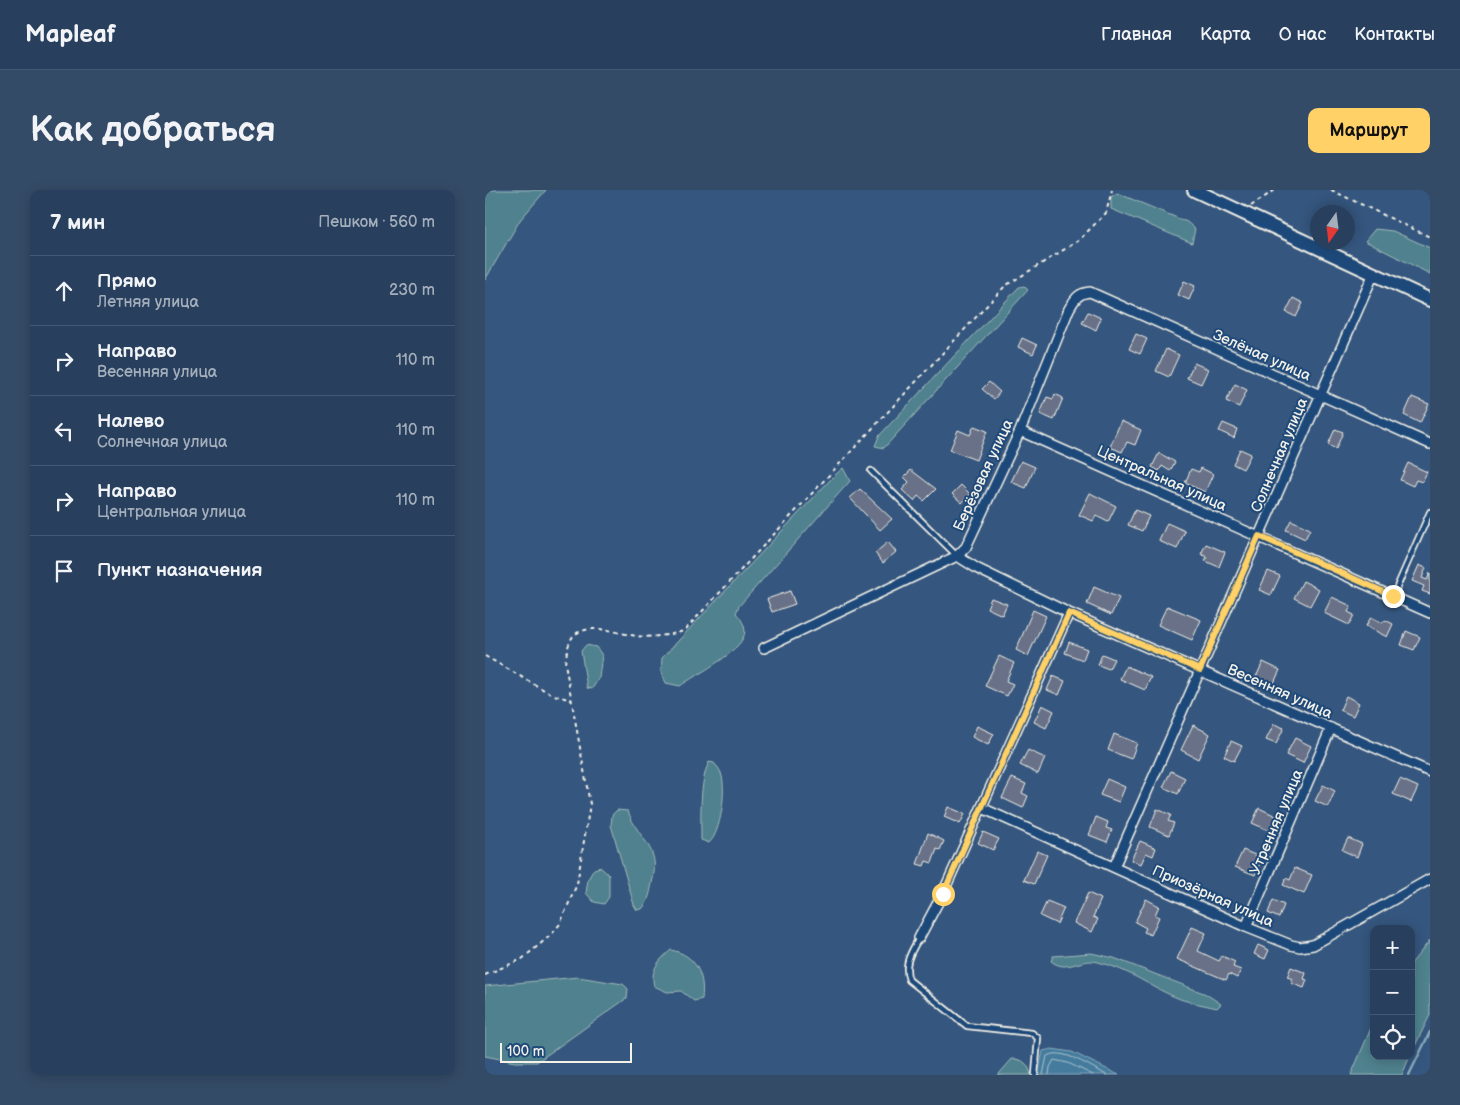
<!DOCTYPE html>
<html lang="ru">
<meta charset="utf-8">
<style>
body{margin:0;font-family:"Balsamiq Sans",sans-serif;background:#344b67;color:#f1f3f6}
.controls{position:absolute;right:15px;bottom:15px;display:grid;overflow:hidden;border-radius:10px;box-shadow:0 2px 12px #0003}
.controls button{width:45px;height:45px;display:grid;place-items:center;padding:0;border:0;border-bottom:1px solid #445973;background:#28405e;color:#f1f3f6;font:25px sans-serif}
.compass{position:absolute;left:825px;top:15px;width:45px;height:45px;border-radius:50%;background:#28405e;box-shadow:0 2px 12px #0003;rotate:194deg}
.scale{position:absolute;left:15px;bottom:12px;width:132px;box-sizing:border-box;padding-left:5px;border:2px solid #f4f1e8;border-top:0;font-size:14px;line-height:18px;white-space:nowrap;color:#f4f1e8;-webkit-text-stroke:4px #1f4a7a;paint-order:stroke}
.stop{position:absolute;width:15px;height:15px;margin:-11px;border:4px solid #ffd166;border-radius:50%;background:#fff}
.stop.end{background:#ffd166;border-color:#fff;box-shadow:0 1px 5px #0008}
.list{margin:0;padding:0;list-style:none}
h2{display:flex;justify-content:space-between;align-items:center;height:65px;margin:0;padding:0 20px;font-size:21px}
h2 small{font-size:16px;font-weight:400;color:#a5afbc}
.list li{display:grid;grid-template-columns:32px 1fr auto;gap:15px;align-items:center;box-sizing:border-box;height:70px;padding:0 20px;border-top:1px solid #445973}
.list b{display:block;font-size:19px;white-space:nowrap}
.list p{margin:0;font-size:16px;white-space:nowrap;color:#a5afbc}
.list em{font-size:16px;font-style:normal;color:#a5afbc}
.icon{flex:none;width:28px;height:28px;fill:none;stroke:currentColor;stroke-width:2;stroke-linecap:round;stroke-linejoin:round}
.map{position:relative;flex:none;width:945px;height:885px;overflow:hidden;border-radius:10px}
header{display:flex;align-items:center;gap:30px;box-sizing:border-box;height:70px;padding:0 25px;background:#28405e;border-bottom:1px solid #445973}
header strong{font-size:24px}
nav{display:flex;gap:28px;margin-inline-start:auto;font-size:18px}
.intro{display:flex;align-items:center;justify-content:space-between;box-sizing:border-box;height:120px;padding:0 30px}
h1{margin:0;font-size:35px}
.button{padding:12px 22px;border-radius:10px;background:#ffd166;color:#111;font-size:18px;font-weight:700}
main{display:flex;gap:30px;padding:0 30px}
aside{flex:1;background:#28405e;border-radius:10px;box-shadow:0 2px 12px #0003}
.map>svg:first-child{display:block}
</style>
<header>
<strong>Mapleaf</strong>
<nav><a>Главная</a><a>Карта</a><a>О нас</a><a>Контакты</a></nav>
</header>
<div class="intro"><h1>Как добраться</h1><a class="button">Маршрут</a></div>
<main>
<aside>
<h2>7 мин<small>Пешком · 560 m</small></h2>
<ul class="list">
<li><svg class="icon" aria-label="ahead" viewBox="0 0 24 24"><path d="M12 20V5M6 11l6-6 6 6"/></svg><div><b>Прямо</b><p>Летняя улица</p></div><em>230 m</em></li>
<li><svg class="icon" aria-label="right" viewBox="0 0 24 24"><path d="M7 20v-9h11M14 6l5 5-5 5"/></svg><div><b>Направо</b><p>Весенняя улица</p></div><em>110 m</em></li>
<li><svg class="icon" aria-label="left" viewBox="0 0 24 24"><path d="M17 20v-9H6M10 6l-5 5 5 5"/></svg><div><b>Налево</b><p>Солнечная улица</p></div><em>110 m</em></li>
<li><svg class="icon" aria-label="right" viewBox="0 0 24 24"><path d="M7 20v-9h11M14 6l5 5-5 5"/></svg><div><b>Направо</b><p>Центральная улица</p></div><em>110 m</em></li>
<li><svg class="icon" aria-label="arrive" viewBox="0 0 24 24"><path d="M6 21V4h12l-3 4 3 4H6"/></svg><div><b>Пункт назначения</b></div></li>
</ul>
</aside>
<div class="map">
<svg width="945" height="885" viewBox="0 0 945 885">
<rect width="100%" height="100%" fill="#35567e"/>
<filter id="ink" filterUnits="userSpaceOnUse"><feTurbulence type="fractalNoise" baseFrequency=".02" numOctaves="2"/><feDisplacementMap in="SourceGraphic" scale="10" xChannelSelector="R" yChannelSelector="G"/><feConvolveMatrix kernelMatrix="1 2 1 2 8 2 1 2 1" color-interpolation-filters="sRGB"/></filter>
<g filter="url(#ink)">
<path fill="#4f828e" stroke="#a2babb" d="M0,0H61L35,30L0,90Z
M632,3L702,32L710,39L707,53L626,19V7Z
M890,39L908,41L945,58V84L880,51Z
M539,96L543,100L399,258L390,256L394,246L534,97Z
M358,278L365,291L254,416L251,423C257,430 263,439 258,448C249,466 212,484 195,496L181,493L176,482L177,468L348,287Z
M101,455L111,457L117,465L114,488L107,499L102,498L96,461Z
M224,572L229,573C232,576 235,580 236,583C242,598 236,643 224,653L216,650C216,628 214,592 224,572Z
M132,620L143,621C154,652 177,656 167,693C165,703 164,711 157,719L152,720L149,715L126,635L127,625Z
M115,677L124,685V707L119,714L109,712L101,703L103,689L109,679Z
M945,750V825L926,864V774Z
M186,760C211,765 220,785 217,809L209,811L196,801L182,802L169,796C165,780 173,771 186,760Z
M606,763L629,768L721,804L736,814L732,818C720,815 706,813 695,809C666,798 646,780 613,772C596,767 582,784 566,771L568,766Z
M93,787L138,794L143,799L142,808L52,872H30L0,866V796Z
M889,831V866H925L917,885H866Z
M527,869C539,869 543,874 546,885H513Z"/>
<path fill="#447c9e" stroke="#8aabbc" d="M567,859L587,862L634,885H553L558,861Z"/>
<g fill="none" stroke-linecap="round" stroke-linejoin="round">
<path stroke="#aec2ca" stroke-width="1" d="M558,885L562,866C578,857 607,878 622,885
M564,885L565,877L569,870L583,873L608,885"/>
<path stroke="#8aabbc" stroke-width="2.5" d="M924,885L945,842"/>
</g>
<path fill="#677187" stroke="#f4f1e8" d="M699,91L710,96L704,110L693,105Z
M808,108L818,113L811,127L801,122Z
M603,122L616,128L611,140L597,133Z
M651,144L662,149L655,164L644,159Z
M537,148L552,155L548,164L533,157Z
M681,159L694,165L684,187L671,181Z
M709,173L723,179L716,194L702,188Z
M504,192L515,202L509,209L497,199Z
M750,194L762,200L754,217L741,211Z
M570,204L578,208L569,230L555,224L562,207L568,209Z
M927,207L944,214L935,233L919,225Z
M636,231L656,240L650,255L642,252L637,262L625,257Z
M738,233L752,239L749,248L734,241Z
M489,236L502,241L491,270L465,260L473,240L485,245Z
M850,239L858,242L851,259L843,255Z
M755,259L766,264L758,279L748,274Z
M674,263L690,272L685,281L677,276L674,281L667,277Z
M536,271L550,277L541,298L526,292Z
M923,273L942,282L937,292L931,290L928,296L915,290Z
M716,278L728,284L720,302L700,293L706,279L714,282Z
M426,280L451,299L439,311L433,306L429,311L417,300L424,292L419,287Z
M476,295L485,304L477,313L467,304Z
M375,299L407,329L395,340L365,308Z
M605,303L631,316L623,332L611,326L608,331L594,325Z
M650,320L664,326L657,341L643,335Z
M806,330L825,339L820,349L801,340Z
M682,333L700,341L692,359L674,351Z
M403,352L411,362L398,373L390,363Z
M721,354L740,362L734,377L720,371L722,367L716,364Z
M934,375L941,378L937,388L942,390L945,383V404L937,401L939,396L927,391Z
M783,381L795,386L786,405L774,400Z
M818,391L834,399L825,416L809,408Z
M609,397L634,408L626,425L602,414Z
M305,401L310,414L287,422L282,409Z
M847,407L866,416L863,422L869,425L864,435L839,423Z
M506,408L522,414L517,425L502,418Z
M682,416L716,430L707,450L673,435Z
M548,420L561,426L543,466L531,460Z
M886,427L898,433L900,430L908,434L902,447L881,436Z
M921,441L935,447L929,460L916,455Z
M584,452L602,459L598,470L580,463Z
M617,464L629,469L624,479L613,475Z
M514,466L529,473L521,491L528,494L522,506L500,496Z
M778,472L795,480L787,497L770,489Z
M641,476L666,487L660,500L635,489Z
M568,486L580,491L574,505L562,500Z
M861,506L874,513L868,526L855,520Z
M557,515L569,521L561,538L549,532Z
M789,534L799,538L791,554L781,550Z
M708,535L725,544L713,569L696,560Z
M492,536L509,544L503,555L487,547Z
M629,544L652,553L646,569L623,560Z
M810,548L826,556L818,573L801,565Z
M746,551L757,556L749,571L739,566Z
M543,560L560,568L553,584L535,575Z
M686,581L700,588L693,604L678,597Z
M527,588L541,594L537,603L543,606L538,618L517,608Z
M622,589L640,597L634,612L615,605Z
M915,589L933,597L926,612L908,604Z
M838,595L850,601L843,617L830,611Z
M463,617L480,624L475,634L459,627Z
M774,618L791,626L785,641L767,633Z
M672,619L686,625L683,631L689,633L684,645L665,637Z
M611,627L623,632L621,638L627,640L622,652L604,645Z
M498,642L514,649L508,660L493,653Z
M443,643L459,651L455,660L452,659L447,673L441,671L439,676L432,674Z
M863,648L877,654L872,667L857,660Z
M655,651L671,658L668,666L661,663L656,674L646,670Z
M758,660L777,668L770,685L750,677Z
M552,661L562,665L549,694L539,690Z
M810,678L827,685L819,704L798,695L801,688L805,690Z
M603,703L616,709L608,727L613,729L607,742L589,733Z
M661,709L674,716L670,725L674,727L666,745L659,742L661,738L650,732Z
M788,710L799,715L794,728L783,723Z
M562,711L579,718L572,734L555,726Z
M707,737L721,743L713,761L734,771L737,766L750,772L748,777L756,780L752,788L744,784L741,790L692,769Z
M773,755L784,760L780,769L769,764Z
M806,777L821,783L819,789L822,790L819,798L806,793L808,789L802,787Z"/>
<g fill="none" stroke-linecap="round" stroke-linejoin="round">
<defs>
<path id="service" d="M386,281L472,366
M908,406L945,322
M434,748C426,762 418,774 424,790L482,836L547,843L553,848L550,885"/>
<path id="minor" d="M535,241L945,423
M472,366L493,379L584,423L945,582
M279,458L472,366L481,357L535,241L584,119C590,109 593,103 605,102L945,254
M497,618L761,737L806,755L815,757L828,755L945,689
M629,677L889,83
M761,737L846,538
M434,748L458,703L584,423"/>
<path id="secondary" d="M709,0L945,110"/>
</defs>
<use href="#service" stroke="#f4f1e8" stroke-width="8"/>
<use href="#minor" stroke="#f4f1e8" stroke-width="12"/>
<use href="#secondary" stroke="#f4f1e8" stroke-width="16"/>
<path stroke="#f4f1e8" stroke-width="2" stroke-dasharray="4 4" stroke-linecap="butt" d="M846,0L945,47
M766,16L790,0
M0,466L66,504L86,510
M0,785L37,769L66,745L75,734L92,694L105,614L80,473C82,463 83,446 94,442C112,434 134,444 152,446C168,448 184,445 199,441L520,96L593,51L621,23L627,0"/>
<use href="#service" stroke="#1f4a7a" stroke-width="4.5"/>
<use href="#minor" stroke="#1f4a7a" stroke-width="9"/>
<use href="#secondary" stroke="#1f4a7a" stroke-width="12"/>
</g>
</g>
<g fill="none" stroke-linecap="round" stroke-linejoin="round" filter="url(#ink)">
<path stroke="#ffd166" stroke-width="6" d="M458,704L584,423L715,480L774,346L908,406"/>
</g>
<g text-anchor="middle" stroke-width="4" stroke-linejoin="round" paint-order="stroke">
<g font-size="15" fill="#f4f1e8" stroke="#1f4a7a">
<text transform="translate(777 165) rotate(24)" y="5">Зелёная улица</text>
<text transform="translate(794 265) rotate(-67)" y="5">Солнечная улица</text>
<text transform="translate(498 285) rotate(-65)" y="5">Берёзовая улица</text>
<text transform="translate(677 288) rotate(24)" y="5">Центральная улица</text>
<text transform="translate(795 501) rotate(24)" y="5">Весенняя улица</text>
<text transform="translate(791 632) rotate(-67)" y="5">Утренняя улица</text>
<text transform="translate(728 706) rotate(24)" y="5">Приозёрная улица</text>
</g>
</g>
</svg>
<div class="controls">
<button>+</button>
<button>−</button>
<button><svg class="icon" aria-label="locate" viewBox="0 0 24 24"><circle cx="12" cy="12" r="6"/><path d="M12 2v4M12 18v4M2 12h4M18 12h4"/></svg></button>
</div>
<svg class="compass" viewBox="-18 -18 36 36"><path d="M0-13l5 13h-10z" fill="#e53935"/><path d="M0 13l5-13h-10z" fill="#a5afbc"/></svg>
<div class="scale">100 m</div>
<div class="stop" style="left:458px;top:704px"></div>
<div class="stop end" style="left:908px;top:406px"></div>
</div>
</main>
